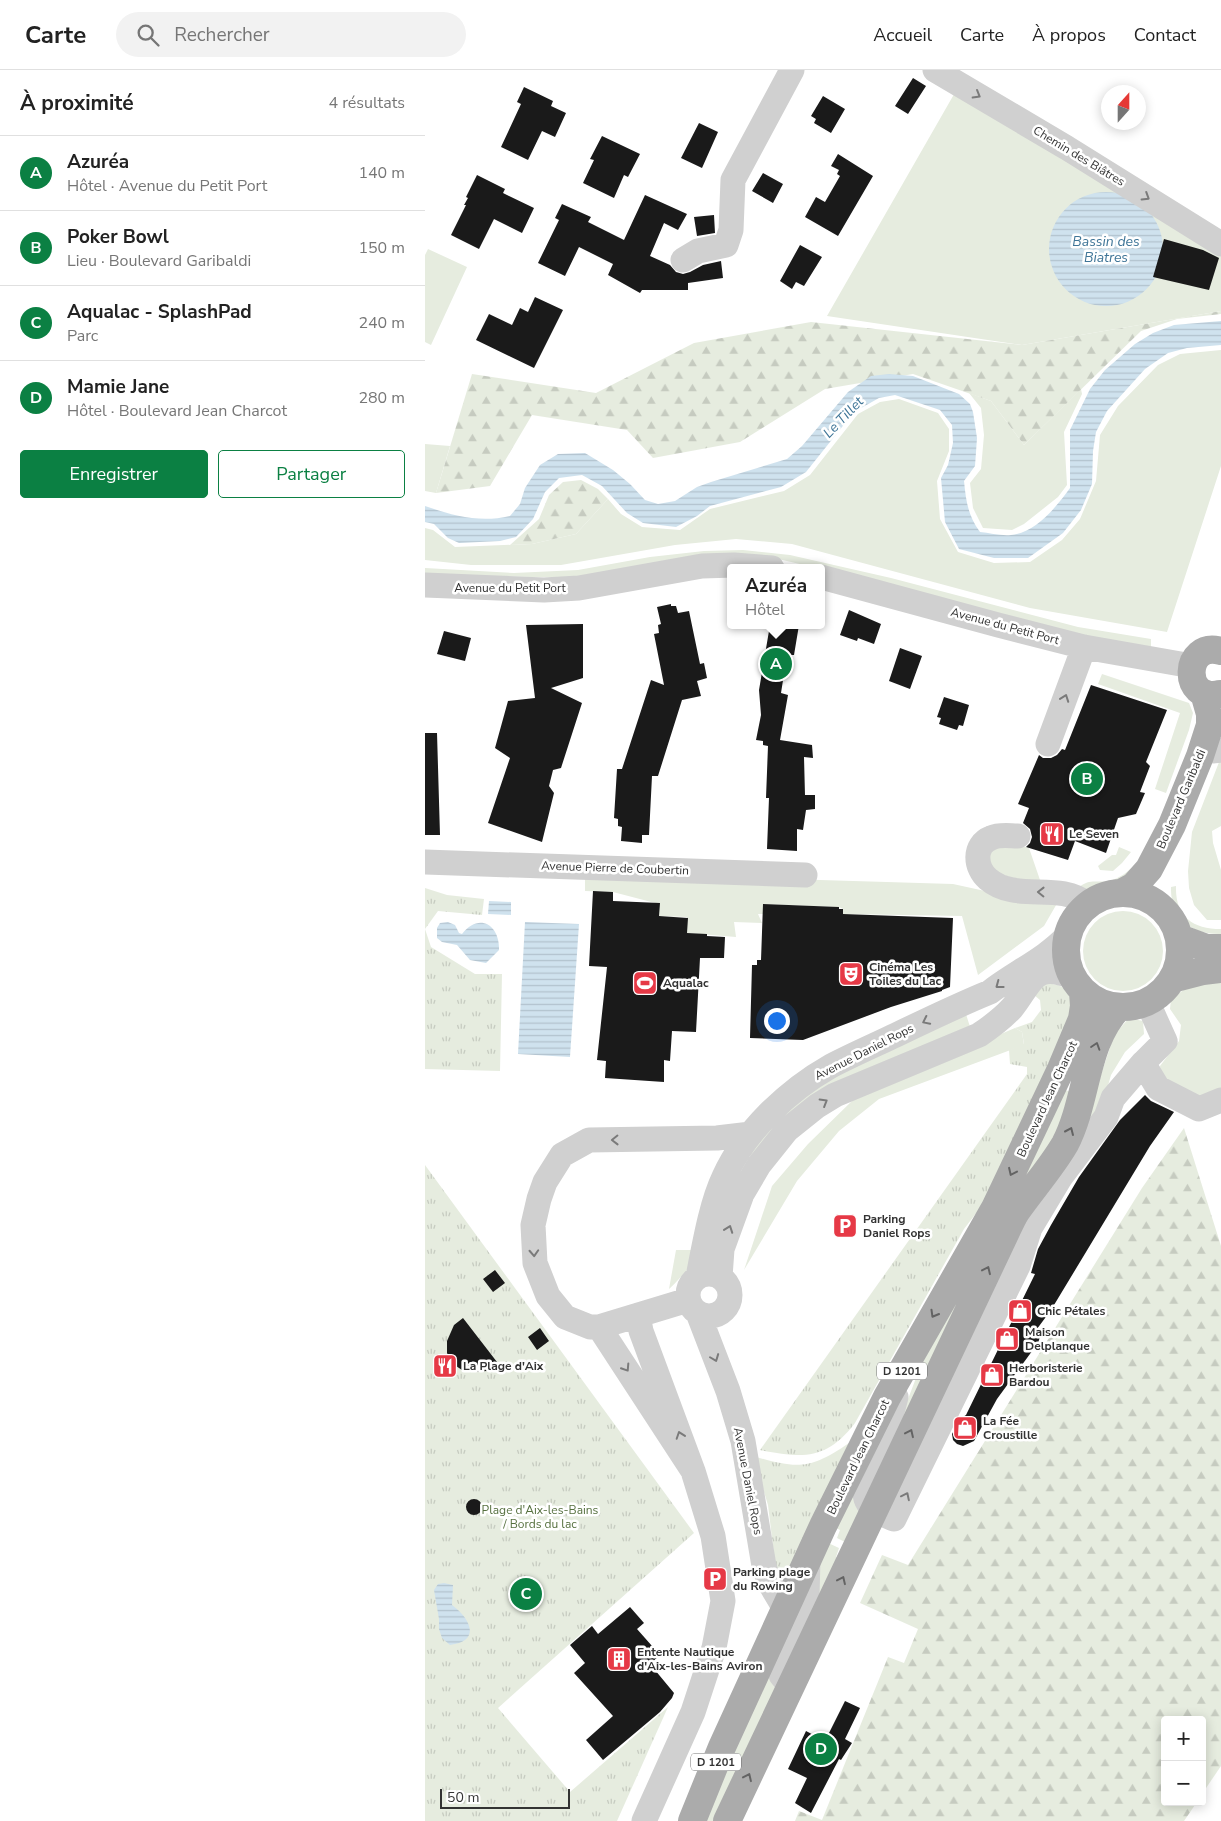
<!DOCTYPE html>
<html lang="fr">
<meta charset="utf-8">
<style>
body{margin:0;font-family:"Nunito Sans",sans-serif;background:#f2f2f2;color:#222}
.controls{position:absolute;right:15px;bottom:15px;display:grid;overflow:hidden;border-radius:5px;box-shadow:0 2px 12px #0003}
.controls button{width:45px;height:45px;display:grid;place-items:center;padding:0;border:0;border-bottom:1px solid #e0e0e0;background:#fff;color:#222;font:25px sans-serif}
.compass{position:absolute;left:676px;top:15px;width:45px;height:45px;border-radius:50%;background:#fff;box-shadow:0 2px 12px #0003;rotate:21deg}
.scale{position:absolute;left:15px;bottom:12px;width:130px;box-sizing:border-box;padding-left:5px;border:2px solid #333;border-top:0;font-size:14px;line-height:18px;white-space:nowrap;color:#333;-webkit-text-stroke:4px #fff;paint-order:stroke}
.you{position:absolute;left:351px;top:950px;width:18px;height:18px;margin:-12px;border:4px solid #fff;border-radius:50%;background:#1a73e8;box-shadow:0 0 0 8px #1a73e833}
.badge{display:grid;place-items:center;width:32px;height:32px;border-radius:50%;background:#0b8043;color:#fff;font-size:16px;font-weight:700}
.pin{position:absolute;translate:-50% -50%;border:2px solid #fff;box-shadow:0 1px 5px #0006}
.popup{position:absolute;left:302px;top:494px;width:98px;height:65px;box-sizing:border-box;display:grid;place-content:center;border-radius:5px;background:#fff;filter:drop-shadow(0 1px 4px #0005);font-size:16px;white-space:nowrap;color:#767676}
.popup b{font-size:19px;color:#222}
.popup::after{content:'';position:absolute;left:50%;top:100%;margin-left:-10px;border:10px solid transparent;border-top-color:#fff}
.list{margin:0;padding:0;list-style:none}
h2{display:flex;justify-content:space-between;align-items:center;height:65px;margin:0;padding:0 20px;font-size:21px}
h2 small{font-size:16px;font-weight:400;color:#767676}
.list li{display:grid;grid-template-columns:32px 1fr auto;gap:15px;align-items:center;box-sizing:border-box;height:75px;padding:0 20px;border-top:1px solid #e0e0e0}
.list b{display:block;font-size:19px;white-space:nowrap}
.list p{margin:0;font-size:16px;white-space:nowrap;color:#767676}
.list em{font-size:16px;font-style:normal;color:#767676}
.actions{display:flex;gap:10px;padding:15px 20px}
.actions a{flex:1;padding:11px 0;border:1px solid #0b8043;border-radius:5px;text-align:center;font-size:18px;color:#0b8043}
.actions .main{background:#0b8043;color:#fff}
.icon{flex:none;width:28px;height:28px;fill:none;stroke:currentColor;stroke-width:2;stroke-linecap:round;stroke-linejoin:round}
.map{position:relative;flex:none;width:796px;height:1751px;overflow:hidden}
header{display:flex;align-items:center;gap:30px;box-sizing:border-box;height:70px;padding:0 25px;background:#fff;border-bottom:1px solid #e0e0e0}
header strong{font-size:24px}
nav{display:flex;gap:28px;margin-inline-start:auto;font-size:18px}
.search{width:350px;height:45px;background:#f2f2f2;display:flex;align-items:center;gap:12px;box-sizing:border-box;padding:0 18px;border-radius:28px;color:#767676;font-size:19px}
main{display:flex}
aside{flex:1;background:#fff}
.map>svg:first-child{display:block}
</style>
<header>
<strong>Carte</strong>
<div class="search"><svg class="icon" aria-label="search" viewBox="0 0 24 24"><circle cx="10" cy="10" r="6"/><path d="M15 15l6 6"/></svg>Rechercher</div>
<nav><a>Accueil</a><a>Carte</a><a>À propos</a><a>Contact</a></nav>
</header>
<main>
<aside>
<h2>À proximité<small>4 résultats</small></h2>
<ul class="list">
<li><span class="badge">A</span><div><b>Azuréa</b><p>Hôtel · Avenue du Petit Port</p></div><em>140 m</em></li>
<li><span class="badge">B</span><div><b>Poker Bowl</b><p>Lieu · Boulevard Garibaldi</p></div><em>150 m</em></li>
<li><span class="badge">C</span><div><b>Aqualac - SplashPad</b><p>Parc</p></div><em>240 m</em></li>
<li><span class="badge">D</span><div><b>Mamie Jane</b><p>Hôtel · Boulevard Jean Charcot</p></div><em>280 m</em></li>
</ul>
<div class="actions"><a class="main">Enregistrer</a><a>Partager</a></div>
</aside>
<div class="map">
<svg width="796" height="1751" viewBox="0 0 796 1751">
<defs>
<pattern id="forest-firs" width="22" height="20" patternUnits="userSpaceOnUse" patternTransform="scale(1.25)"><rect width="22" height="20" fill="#e6ecdf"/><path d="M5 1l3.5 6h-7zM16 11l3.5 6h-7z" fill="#c6cbc0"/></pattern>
<pattern id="park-tufts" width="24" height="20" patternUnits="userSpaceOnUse" patternTransform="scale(1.25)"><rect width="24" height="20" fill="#e6ecdf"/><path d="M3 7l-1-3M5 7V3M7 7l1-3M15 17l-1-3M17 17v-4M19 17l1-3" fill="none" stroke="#c6cbc0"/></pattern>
<pattern id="water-rules" width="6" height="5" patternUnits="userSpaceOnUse" patternTransform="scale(1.25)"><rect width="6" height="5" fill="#cfe2ee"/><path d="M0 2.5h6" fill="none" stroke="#b2c2cd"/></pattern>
</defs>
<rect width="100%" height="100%" fill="#fff"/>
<path fill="#e6ecdf" d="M532,19L796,182V241L597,275L402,246Z
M3,179L42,197L6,275L0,272V185Z
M796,280V396L742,562L605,538L367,474L311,469L250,475L136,495H46L0,490V458L8,460L30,477L107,474L151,464L183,429L196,444L217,457L255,460L285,439L359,421L385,405L433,344L455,332L474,329L513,343L524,359V381L512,411L515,449L533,482L569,493L605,492L637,470L655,449L671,411L675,365L693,336L733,295L755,284Z
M656,319L657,324L639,362L642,415L633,427L599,454L587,460L558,458L548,438L545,413L556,399L559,365L556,338L544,323L566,331L599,375Z
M0,374L25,376L11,423L0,421Z
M318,480L365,485L466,508L653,557L726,569V577L652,564L392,498L349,488L156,508L0,505V498L89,503L153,500L225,487L279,481Z
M677,604L764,633L768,643L764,660L741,723L730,719L755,643L673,614Z
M796,687V756L787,761L788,773L796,800V850H782L769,835L764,818L763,801L767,762Z
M572,774H590L604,778L615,810L609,815L569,802L563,792L565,782Z
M694,777L706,782L697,793L688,801L675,800L673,796L687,785H691Z
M711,794L716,797L690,815L674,819L665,824L653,818C665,808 670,813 683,811C695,809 703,801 711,794Z
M160,803L528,814L592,828L634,830L619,856L553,905L537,846L418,844V839L414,837L338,834V844H333L337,853L309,852L311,867L262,863V847L233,846L234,834L188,822L160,821Z
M751,816C750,846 767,859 796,859V864C766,865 745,848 746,817Z
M658 881a40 40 0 1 1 80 0a40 40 0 1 1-80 0Z
M796,911V1022L766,1027L737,1013L735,996L754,971L756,955L745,939L746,929L764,916Z
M540,941L546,960L328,1086L321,1083L377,1020Z
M704,948L718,951L719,964L700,982L686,1005L675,1044L659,1057L689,965Z
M590,958L597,962L599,975L454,1029L414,1061L372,1111L319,1200L347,1116L383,1074L429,1029L517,989Z
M634,1018L646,1022L641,1052L470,1363L496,1295L529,1235Z
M251,1180H269C268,1184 268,1191 266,1196C265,1197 247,1217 244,1219Z
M433,1409L440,1445L426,1475L412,1468L415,1460L409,1457Z
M401,1472L414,1478L411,1487L418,1491L368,1599L392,1493Z
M368,1538L359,1618L297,1751H277Z"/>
<path fill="url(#forest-firs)" d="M796,241V244L752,249L716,261L599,375L566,331L488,304L400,319L315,372L228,388L202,360L107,345L65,416L11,423L47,304L171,323L269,273L386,252L597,275Z
M156,410L173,419L183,429L151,464L107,474L85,475L114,449L124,425L138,412Z
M759,1058L796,1176V1696L777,1724V1650H740V1732H772L759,1751H370L374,1741L397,1750L463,1587L479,1593L493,1559L435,1533L457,1485L483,1495L717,1118Z"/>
<path fill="url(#park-tufts)" d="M0,818L22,825L59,829L57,845L13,841L0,859L6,877L50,904H77L75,1001L0,999Z
M622,913L633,915L643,920L648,934L646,948L562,1129L539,1159L430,1353C401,1391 377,1388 335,1380L602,1004V997L585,994L584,980L599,974L597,962L590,958L607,952L616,940L615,930L609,925L615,918Z
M0,1095L269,1463L73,1638L145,1722L243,1637L192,1751H0Z
M424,1373L425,1378L359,1508L352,1509L343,1435L328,1386C372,1399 385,1400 424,1373Z"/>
<path fill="url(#water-rules)" d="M624 179a57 57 0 1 1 114 0a57 57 0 1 1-114 0Z
M796,251V275L762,278L743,283L720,299L682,341L671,362L668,381L667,414L656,440L638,463L603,488H569L534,479L520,452L516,408L523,395L528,373L527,355L515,340L470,325L454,328L429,342L381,402L356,417L285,436L272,446L251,457L218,453L202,443L177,416L157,405L134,408L120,422L108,449L91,467L75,471L34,473L23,468L9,454L0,452V436C29,446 55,453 85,446L95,434L100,418L115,395L133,384L160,383L188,400L205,414L220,430L233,434L250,431L272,417L286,412L362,389L377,376L423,322L446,306L464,304L488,306L534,324L545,334L548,342L552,368L550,396L539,411C541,431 543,446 555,462C565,463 576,466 586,465C611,463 632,436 645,418V360L665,319L680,300L710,274L728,263L749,255Z
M64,831L86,832V845L63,844Z
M23,852L30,855L34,863L37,864C54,842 75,855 74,880L61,893L45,890L32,875L17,872L12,868V858L15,853Z
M100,852L154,854L145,987L93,984Z
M19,1513L28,1515L27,1535C46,1549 56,1571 25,1575L17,1568L14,1559V1549L9,1520L13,1514Z"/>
<path fill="#1a1a1a" d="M488,8L501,16L483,44L470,36Z
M99,17L128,31L126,36L141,43L130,67L117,61L103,90L76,77L96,34L92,32Z
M398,26L420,39L406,63L389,53L391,49L386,46Z
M274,53L293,62L277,98L256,88Z
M177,66L215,84L203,107L199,105L189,128L158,113L169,90L165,89Z
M413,84L448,106L413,166L380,147L391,127L400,132L415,106L412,104L414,100L406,96Z
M338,103L358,114L348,133L327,121Z
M52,105L80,119L78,123L109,138L97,163L69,149L54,179L26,165L41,135H39L43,128L41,127Z
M220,125L262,144L253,160L239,153L225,186L245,195L251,202L258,204L265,202L278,195L296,191L298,208L263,213V220H217L215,223L183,205L188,194L154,177L140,206L113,193L134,150L130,148L137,134L166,147L163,152L199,170Z
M289,145L290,163L272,166L269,147Z
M739,169L778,180L794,188L784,220L728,207Z
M375,175L397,187L379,216L371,212L367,219L355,211Z
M110,227L138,240L109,298L51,270L64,244L87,255L95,238L103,242Z
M246,534V536H251L253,543L264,541L275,594L279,593L282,608L272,611L276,626L257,630L233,706H227L224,765H217V773L196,771L197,757L193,756V749L189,748L192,699H197L226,610L239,615L229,564L234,563L233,555L236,554L232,537Z
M424,540L456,554L449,574L433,568L432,571L415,565Z
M158,554V608L126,618L157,633L136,698L128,700L124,716L129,723L117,772L63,753L85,688L70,678L83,631L110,628L101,555Z
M345,555H374L369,585H362L356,623L363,625L355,670L387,675L388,688L379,687L380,725H390V739L381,740L378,760L372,759V781L342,779L344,728H341L343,676L338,675V671L331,670L336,645L334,620Z
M19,561L46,568L40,591L12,584Z
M475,578L497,586L485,619L464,611Z
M666,615L742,640L721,692L725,696L715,722L720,723L711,744L693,748L681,783L650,771L643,790L601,777L605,773L607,767L605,759L598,753L604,738L593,734L614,685L618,688H626L632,685L637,679L640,680Z
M519,627L544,635L538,656L534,655L532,660L514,654L516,648L512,647Z
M0,663H12L15,765H0Z
M168,821L188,822V831L235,833L234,846L263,848L262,863L282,864V866L300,867L299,888H275L271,962L247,961L245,991L239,990V1012L180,1008L181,991L172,990L182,897L164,896Z
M338,834L414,837V839H418V844L528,848L525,917L517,920V921L466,937L378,970L325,968L327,895H332V890H336Z
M720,1025L726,1031L749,1042L725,1076L626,1240L609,1263L615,1267L613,1273L572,1329L549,1371L538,1376L532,1374L528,1370L527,1364L535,1349L541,1345L610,1204L606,1203L613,1179L626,1155L654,1107L695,1050Z
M70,1200L80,1213L68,1222L58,1209Z
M38,1248L72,1292L62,1301L47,1302L37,1300L31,1296L25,1289L22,1283V1271L29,1255Z
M115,1258L124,1271L112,1280L103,1267Z
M41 1437a8 8 0 1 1 16 0a8 8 0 1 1-16 0Z
M205,1537L219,1553L212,1559L235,1585L225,1594L249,1623L247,1628L235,1642L178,1690L161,1670L188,1646L149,1603L160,1593L145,1575L167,1556L173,1564Z
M420,1631L435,1638L420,1669L427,1673L416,1690L414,1689L386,1743L370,1733L382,1708L363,1699L381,1661L400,1671Z"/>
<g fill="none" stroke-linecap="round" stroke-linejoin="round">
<path stroke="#d0d0d0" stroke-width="25" d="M510,0L642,78L796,174
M258,190L273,181L301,175L306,160L308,110L367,0
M396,507L573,555L659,577L767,596
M0,515L119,520L154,518L277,496L309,495L347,498
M623,674L659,577
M789,681L796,680
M593,766C584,766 575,764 566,768C548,775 550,798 563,809C591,833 634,811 662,834
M0,792L380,805
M722,931L740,971L718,993L733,1018L774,1039L796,1030
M263 1225a21 21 0 1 1 42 0a21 21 0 1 1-42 0Z
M273,1207C279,1177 286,1134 299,1107C320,1061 362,1021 406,996C427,985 450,975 471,965C502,950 533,935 565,922C589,903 621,889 642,866
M295,1207L297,1179L317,1124L334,1095L362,1060L392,1036L410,1025L554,965C566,957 577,949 587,938C607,913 608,891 647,907
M263,1230L174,1257H165L140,1247L123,1226L110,1193L108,1155L114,1129L120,1112L137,1085L164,1070L292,1068L326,1064
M273,1243L303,1321L318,1371L339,1496L344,1512L360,1539
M174,1257L268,1401L216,1261L213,1245
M471,1327C468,1339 464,1352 460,1364C454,1380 432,1417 443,1433C449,1442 460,1445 469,1449L593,1196L605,1158L635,1108L681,1047L688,1028L718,993
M365,1616L356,1605L353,1593L382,1527L383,1489
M219,1751L268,1642L289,1578L298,1531L288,1466L268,1401"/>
<path stroke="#ababab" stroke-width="28" d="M795,624C756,633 758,570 796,581
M698,822L709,816L724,799L747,755L775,686L785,655V644L779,623
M641 880a57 57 0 1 1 114 0a57 57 0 1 1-114 0Z
M754,868L781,878H796
M747,909L778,901L796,899
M267,1751L297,1677L398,1456L462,1327L570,1138L636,999L657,949L659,936L658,922
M302,1751L579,1166C583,1158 586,1150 591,1142C607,1119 626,1098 640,1074C663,1030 659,973 694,937"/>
</g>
<defs><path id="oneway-chevron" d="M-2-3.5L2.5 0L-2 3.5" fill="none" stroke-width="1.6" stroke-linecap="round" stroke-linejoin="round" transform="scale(1.25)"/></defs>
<g stroke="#7a7a7a">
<use href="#oneway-chevron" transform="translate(552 25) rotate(30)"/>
<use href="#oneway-chevron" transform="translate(721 127) rotate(32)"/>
<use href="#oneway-chevron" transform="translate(640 628) rotate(-70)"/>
<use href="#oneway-chevron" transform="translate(616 822) rotate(-179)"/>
<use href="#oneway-chevron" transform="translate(574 915) rotate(143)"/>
<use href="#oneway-chevron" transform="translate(501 951) rotate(154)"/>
<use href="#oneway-chevron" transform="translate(399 1032) rotate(-31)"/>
<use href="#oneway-chevron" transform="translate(190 1070) rotate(179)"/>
<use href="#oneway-chevron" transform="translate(304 1159) rotate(-70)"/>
<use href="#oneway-chevron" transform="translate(109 1183) rotate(87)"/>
<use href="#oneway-chevron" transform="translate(290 1288) rotate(69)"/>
<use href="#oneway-chevron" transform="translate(201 1298) rotate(57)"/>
<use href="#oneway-chevron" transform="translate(255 1365) rotate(-109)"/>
<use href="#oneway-chevron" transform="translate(481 1426) rotate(-64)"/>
</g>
<g stroke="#636363">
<use href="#oneway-chevron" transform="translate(671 976) rotate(-72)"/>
<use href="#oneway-chevron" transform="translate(645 1061) rotate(-66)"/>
<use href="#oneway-chevron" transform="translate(587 1102) rotate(115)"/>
<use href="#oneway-chevron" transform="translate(562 1200) rotate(-65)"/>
<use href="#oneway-chevron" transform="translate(509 1244) rotate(120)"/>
<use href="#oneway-chevron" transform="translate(485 1363) rotate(-65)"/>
<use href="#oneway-chevron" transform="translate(417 1510) rotate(-65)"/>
<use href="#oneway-chevron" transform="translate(323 1707) rotate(-65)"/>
</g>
<defs>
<symbol id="restaurant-square" viewBox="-11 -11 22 22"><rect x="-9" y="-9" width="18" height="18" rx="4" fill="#e63946" stroke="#fff"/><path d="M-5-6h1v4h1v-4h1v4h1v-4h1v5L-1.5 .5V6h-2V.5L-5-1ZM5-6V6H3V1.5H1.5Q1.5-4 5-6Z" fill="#fff"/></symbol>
<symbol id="theatre-square" viewBox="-11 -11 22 22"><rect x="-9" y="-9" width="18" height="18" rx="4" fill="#e63946" stroke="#fff"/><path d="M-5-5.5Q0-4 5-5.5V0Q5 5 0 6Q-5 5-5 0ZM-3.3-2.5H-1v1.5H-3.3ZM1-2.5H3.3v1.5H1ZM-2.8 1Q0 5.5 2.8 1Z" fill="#fff"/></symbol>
<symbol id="stadium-square" viewBox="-11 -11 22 22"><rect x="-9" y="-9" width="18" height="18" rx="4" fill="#e63946" stroke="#fff"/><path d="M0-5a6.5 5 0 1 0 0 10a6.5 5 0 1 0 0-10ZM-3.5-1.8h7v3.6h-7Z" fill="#fff"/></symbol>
<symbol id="parking-square" viewBox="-11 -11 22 22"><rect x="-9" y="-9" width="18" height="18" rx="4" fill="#e63946" stroke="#fff"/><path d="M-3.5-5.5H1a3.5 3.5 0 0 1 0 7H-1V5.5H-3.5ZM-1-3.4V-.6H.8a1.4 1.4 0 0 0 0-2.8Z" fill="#fff"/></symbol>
<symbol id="shop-square" viewBox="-11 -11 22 22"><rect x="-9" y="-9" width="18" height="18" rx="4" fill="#e63946" stroke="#fff"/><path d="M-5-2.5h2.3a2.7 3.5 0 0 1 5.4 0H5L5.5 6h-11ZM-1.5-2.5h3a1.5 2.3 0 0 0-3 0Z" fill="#fff"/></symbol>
<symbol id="building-square" viewBox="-11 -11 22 22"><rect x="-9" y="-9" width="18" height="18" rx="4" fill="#e63946" stroke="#fff"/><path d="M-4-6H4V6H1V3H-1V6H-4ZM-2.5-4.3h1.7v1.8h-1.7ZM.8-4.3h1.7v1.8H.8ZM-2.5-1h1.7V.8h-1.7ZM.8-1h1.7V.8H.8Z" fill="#fff"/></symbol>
</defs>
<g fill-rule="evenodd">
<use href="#restaurant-square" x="613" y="750" width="28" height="28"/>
<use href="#theatre-square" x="412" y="890" width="28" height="28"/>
<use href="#stadium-square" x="206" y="899" width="28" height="28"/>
<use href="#parking-square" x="406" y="1142" width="28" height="28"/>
<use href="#shop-square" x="581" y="1227" width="28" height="28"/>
<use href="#shop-square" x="568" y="1255" width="28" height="28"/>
<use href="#restaurant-square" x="6" y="1282" width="28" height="28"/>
<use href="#shop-square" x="553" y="1291" width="28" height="28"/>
<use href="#shop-square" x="526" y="1344" width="28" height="28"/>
<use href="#parking-square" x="276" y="1495" width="28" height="28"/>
<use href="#building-square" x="180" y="1575" width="28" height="28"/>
</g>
<g text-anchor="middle" stroke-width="5" stroke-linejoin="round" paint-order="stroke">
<g fill="#fff" stroke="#707070" stroke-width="1">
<rect x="452" y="1292.5" width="50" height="17" rx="4"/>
<rect x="266" y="1683.5" width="50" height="17" rx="4"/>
</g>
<g font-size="11" font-weight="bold" fill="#333">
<text x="477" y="1305">D 1201</text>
<text x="291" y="1696">D 1201</text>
</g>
<g font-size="12" fill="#333" stroke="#fff">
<text transform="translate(654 86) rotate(31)" y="4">Chemin des Biâtres</text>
<text x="85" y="522">Avenue du Petit Port</text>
<text transform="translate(580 556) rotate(15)" y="4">Avenue du Petit Port</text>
<text transform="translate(756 729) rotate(-67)" y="4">Boulevard Garibaldi</text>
<text transform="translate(190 798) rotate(2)" y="4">Avenue Pierre de Coubertin</text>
<text transform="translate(439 982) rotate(-27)" y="4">Avenue Daniel Rops</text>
<text transform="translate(622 1029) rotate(-65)" y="4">Boulevard Jean Charcot</text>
<text transform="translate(433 1387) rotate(-64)" y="4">Boulevard Jean Charcot</text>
<text transform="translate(323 1411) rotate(79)" y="4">Avenue Daniel Rops</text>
</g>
<g font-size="12" font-weight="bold" fill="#333" stroke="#fff" text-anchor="start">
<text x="644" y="768">Le Seven</text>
<text x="444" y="901">Cinéma Les<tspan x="444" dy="14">Toiles du Lac</tspan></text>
<text x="238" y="917">Aqualac</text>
<text x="438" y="1153">Parking<tspan x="438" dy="14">Daniel Rops</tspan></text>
<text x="612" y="1245">Chic Pétales</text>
<text x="600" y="1266">Maison<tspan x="600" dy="14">Delplanque</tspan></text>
<text x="38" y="1300">La Plage d'Aix</text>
<text x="584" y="1302">Herboristerie<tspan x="584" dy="14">Bardou</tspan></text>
<text x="558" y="1355">La Fée<tspan x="558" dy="14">Croustille</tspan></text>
<text x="308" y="1506">Parking plage<tspan x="308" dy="14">du Rowing</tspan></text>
<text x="212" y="1586">Entente Nautique<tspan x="212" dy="14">d'Aix-les-Bains Aviron</tspan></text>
</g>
<g font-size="12" fill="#56703f" stroke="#fff">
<text x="115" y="1444">Plage d'Aix-les-Bains<tspan x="115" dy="14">/ Bords du lac</tspan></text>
</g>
<g font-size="14" font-style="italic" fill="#3f7597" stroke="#fff">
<text x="681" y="176">Bassin des<tspan x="681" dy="16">Biatres</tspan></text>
<text transform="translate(418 347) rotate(-46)" y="5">Le Tillet</text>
</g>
</g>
</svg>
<div class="controls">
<button>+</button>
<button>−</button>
</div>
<svg class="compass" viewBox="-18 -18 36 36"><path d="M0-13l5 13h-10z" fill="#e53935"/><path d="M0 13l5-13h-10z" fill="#767676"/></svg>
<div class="scale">50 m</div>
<div class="you"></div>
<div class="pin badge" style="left:351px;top:594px">A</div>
<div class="popup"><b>Azuréa</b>Hôtel</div>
<div class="pin badge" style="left:662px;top:709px">B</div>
<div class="pin badge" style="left:101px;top:1524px">C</div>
<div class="pin badge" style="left:396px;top:1679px">D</div>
</div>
</main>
